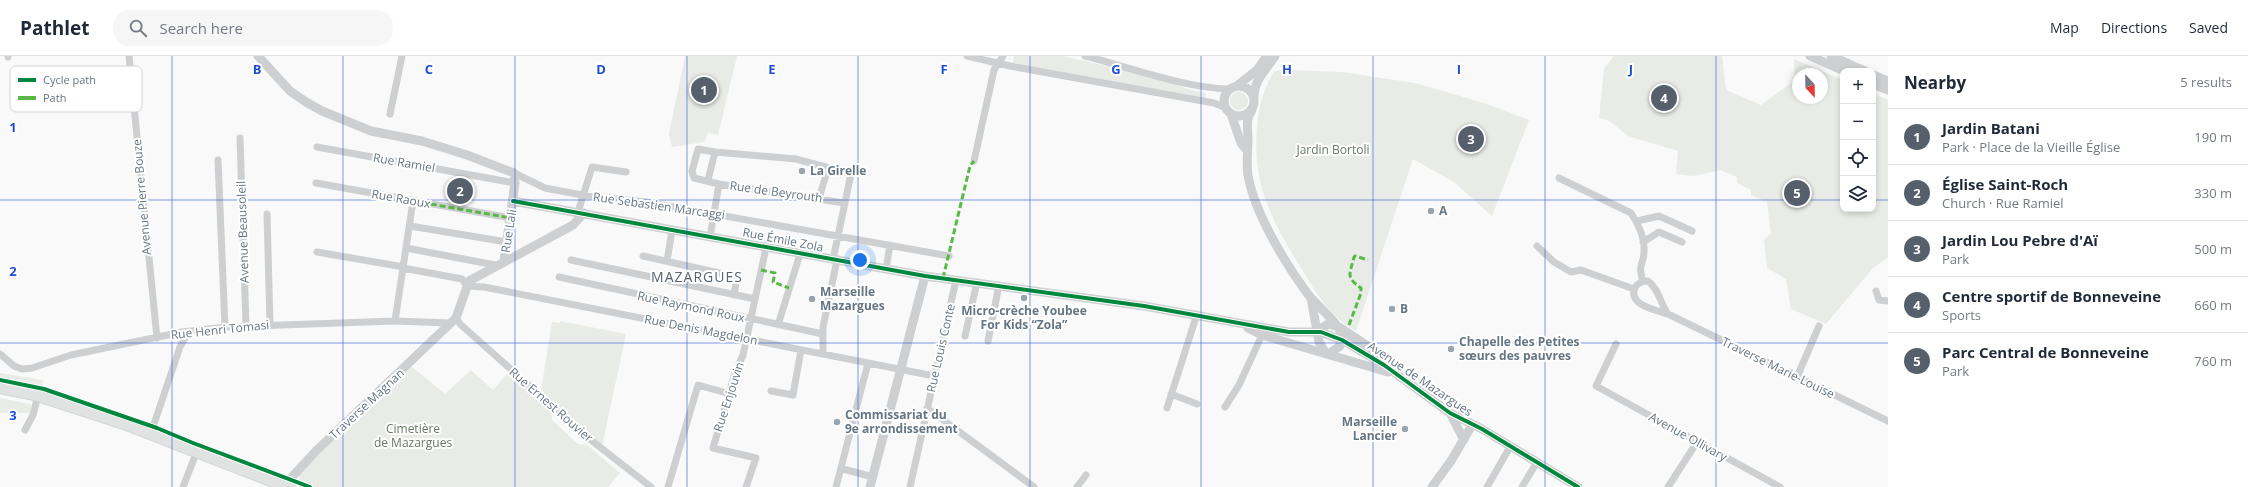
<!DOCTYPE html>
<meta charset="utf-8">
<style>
body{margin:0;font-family:"Open Sans",sans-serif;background:#f6f6f7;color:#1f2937}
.controls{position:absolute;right:12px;top:12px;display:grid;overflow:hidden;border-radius:8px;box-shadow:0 2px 6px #0003}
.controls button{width:36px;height:36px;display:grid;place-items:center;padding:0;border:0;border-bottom:1px solid #e0e1e3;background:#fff;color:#1f2937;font:20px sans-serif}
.compass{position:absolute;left:1792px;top:12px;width:36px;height:36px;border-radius:50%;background:#fff;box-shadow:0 2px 6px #0003;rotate:158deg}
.you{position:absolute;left:860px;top:204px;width:14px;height:14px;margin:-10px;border:3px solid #fff;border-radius:50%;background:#1a73e8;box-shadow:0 0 0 6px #1a73e833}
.badge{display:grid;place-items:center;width:26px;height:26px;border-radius:50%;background:#56606c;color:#fff;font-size:13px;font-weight:700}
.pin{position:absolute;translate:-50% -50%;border:2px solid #fff;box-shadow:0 1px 4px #0006}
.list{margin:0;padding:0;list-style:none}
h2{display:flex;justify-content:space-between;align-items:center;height:52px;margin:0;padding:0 16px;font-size:17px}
h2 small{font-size:13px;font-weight:400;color:#747a83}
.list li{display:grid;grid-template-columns:26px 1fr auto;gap:12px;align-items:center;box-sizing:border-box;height:56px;padding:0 16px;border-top:1px solid #e0e1e3}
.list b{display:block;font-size:15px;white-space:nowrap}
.list p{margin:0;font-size:13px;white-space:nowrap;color:#747a83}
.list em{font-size:13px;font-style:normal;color:#747a83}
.icon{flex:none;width:22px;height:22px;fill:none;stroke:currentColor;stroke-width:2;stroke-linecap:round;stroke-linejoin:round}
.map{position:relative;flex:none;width:1888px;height:431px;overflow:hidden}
header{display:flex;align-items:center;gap:24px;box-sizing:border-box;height:56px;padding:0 20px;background:#fff;border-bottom:1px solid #e0e1e3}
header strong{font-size:19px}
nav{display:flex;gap:22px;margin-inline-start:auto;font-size:14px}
.search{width:280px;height:36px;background:#f6f6f7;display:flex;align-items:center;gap:10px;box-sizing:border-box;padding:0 14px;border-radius:16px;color:#747a83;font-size:15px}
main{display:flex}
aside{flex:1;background:#fff}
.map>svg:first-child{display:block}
</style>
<header>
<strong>Pathlet</strong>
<div class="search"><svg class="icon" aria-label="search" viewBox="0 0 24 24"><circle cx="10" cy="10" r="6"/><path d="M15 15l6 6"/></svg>Search here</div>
<nav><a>Map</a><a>Directions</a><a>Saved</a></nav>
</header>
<main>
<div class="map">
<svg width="1888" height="431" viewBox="0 0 1888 431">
<rect width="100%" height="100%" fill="#f9f9f9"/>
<path fill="#e8ebe6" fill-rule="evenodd" d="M685,0H737L718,79L708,77L704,86L672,91L669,78Z
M1014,0H1063L1154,21L1191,34L1206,37L1205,42L1013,7Z
M1614,0H1722L1726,34L1761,49L1795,24L1794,3L1843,24V153H1873V37L1888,44V201L1872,213L1826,268L1791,253L1786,223L1767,212L1764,184L1771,177L1767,146L1751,139V134L1737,127V121L1720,114L1694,120L1676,118L1678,95L1628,80L1608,64L1599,62L1604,13ZM1798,18H1822V42H1798Z
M1289,14L1342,16L1415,27L1484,47L1529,64L1492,160L1454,126L1413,103L1356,275C1333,264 1317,238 1304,217C1274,168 1252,132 1257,73C1258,53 1264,32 1274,15Z
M1230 45a9 9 0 1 1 18 0a9 9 0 1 1-18 0Z
M560,265L626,278L602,390L541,335L552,266L560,267Z
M411,310L445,338L471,314L493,334L509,316L552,357V364L578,388L587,389L620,417L608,431H314L300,425L299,418Z
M0,317L43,324L42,330L0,321Z
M0,342L31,348V357H0Z"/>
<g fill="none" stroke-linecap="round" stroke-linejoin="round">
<defs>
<path id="primary" d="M0,331L38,339L124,367L289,431"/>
</defs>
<use href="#primary" stroke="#d5d6d7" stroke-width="14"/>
<path stroke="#cecfd0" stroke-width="7" d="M8,0V1
M129,0L157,282
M967,0L1010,10L1214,47L1224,51
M1085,0C1129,11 1184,32 1229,33
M390,58L402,0
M240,82L246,270
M317,91L515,127
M715,96L796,103L851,118L834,199L837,204L823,271V298
M218,104L225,271
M974,105L994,14L1003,0
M514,117L545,132L582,139L646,146L949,200
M1559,122L1631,157C1638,167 1645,182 1644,195C1644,210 1637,206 1643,225
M708,124L715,96L698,93L692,115L694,122L719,128L844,147
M316,127L511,162
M819,142L828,113
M578,156L592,111L626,116
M267,158L270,268
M1637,165L1659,160L1692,175
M410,170L507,186
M710,181L719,128
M1643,186L1659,176L1682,186
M1537,190L1554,206L1571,216L1581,214L1634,233
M406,192L495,209
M317,196L404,211
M643,200L737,221L734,239
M571,204L755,243
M667,205L672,174
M403,212L462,223L467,230L484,231L934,320
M886,213L890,189
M559,221L823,278
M1876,235L1879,244L1888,245
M1668,258C1660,247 1659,233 1648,225C1643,225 1637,227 1635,232C1627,249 1658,255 1668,258L1888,365
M456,262L460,268L587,381L651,431
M395,265L413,145
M778,269L800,198
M965,280L977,226
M988,285L999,229
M1616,288L1596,330L1780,431
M0,298L14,310L22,313L32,312L71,299L182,276L225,271L395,265L449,267
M1797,321L1819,270
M771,335L793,339L801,294
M1171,338L1197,348
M1225,351L1239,329L1262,279
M927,352L1034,431
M1167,352L1197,258
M25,374L33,359L38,339
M151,377L180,291L188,276
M843,413L873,421
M183,431L197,395
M668,431L698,329L730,338
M746,431L756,402L713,392L735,317L743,299L766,192
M836,431L868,307
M910,431L956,224
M1077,431L1086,419
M1487,431L1510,391
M1522,431L1537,406
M1668,431L1697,386"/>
<path stroke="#cecfd0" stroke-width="9" d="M258,0L290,35L306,46L322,55L371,75L422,85L467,99L514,117L515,127L504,205
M1810,0L1844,15
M1831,0L1865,15
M1873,19L1888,25
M1873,28L1888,34
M1238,29L1257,14L1267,0
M1224 45a15 15 0 1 1 30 0a15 15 0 1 1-30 0Z
M1254,41C1254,24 1266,14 1275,0
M1252,54C1245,64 1248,71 1248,83C1248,95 1246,107 1248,119C1254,156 1285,207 1307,237C1318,252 1333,260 1342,278L1340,290L1330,297
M1231,58L1241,87L1246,93
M513,145L925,220L1144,250L1289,276H1321L1342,284L1384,309L1450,357L1482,373L1578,431
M1311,242L1319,286L1325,296
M1248,272L1262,279L1388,316
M1317,275L1328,268L1339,271L1374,294L1384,308
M1450,357L1464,384
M286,430L290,423L316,395L456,262L469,225L573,169L584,157
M870,431L925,220
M1432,431L1451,405L1472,369"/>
<use href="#primary" stroke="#e1e2e2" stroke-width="12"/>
<path stroke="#58b947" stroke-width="3" stroke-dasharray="6 3" stroke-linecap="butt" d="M413,145L511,162
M761,214L775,217L773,226L789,232
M943,222L970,110L974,105
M1349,269L1361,237V232C1345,221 1350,218 1354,201L1355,200L1368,204"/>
<defs>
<path id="cycleway" d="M513,145L925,220L1144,250L1289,276H1321L1342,284L1384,309L1450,357L1482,373L1578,431
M0,324L44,333L157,372L193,387L310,431"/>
</defs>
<use href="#cycleway" stroke="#fff" stroke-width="6"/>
<use href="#cycleway" stroke="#00873e" stroke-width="4"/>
</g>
<path fill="none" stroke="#1d4ed8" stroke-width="1" stroke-opacity="0.55" d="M172,0V431M343,0V431M515,0V431M687,0V431M858,0V431M1030,0V431M1201,0V431M1373,0V431M1545,0V431M1716,0V431M0,144H1843M1873,144H1888M0,287H1888"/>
<g fill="#99a4ac" stroke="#fff" stroke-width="1.5">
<circle cx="802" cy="115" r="4"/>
<circle cx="1431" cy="155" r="4"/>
<circle cx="1024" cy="242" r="4"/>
<circle cx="812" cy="243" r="4"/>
<circle cx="1392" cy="253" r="4"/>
<circle cx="1451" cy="293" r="4"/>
<circle cx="837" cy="366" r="4"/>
<circle cx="1405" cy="373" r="4"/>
</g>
<g text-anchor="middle" stroke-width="4" stroke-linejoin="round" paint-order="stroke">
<g font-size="12" fill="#687a64" stroke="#fff">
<text x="1333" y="98">Jardin Bortoli</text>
<text x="413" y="377">Cimetière<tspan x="413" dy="14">de Mazargues</tspan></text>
</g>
<g font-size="12" fill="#657683" stroke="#fff">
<text transform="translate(404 107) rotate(10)" y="4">Rue Ramiel</text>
<text transform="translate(776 136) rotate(8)" y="4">Rue de Beyrouth</text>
<text transform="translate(142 141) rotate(-95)" y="4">Avenue Pierre Bouze</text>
<text transform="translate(401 143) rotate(10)" y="4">Rue Raoux</text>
<text transform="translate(659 150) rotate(8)" y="4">Rue Sebastien Marcaggi</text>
<text transform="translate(509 175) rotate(-81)" y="4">Rue Lali</text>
<text transform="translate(243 176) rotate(-92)" y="4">Avenue Beausoleil</text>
<text transform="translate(783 184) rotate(11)" y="4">Rue Émile Zola</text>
<text transform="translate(691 251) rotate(12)" y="4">Rue Raymond Roux</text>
<text transform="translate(220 274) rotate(-6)" y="4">Rue Henri Tomasi</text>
<text transform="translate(701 274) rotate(11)" y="4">Rue Denis Magdelon</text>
<text transform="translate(941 292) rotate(-77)" y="4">Rue Louis Conte</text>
<text transform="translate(1778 312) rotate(26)" y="4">Traverse Marie-Louise</text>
<text transform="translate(1420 323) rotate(34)" y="4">Avenue de Mazargues</text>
<text transform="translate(729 341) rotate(-72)" y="4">Rue Enjouvin</text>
<text transform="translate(367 348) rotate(-43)" y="4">Traverse Magnan</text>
<text transform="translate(551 349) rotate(41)" y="4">Rue Ernest Rouvier</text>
<text transform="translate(1688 381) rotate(29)" y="4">Avenue Ollivary</text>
</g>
<g font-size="12" font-weight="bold" fill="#657683" stroke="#fff" text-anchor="start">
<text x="810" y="119">La Girelle</text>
<text x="1439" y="159">A</text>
<text x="820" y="240">Marseille<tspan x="820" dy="14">Mazargues</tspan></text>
<text x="1400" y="257">B</text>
<text x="1024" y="259" text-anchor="middle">Micro-crèche Youbee<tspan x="1024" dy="14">For Kids “Zola”</tspan></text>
<text x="1459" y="290">Chapelle des Petites<tspan x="1459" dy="14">sœurs des pauvres</tspan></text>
<text x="845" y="363">Commissariat du<tspan x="845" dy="14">9e arrondissement</tspan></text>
<text x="1397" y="370" text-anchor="end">Marseille<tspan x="1397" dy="14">Lancier</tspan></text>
</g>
<g font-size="14" letter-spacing="1" fill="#57646e" stroke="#fff">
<text x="697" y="226">MAZARGUES</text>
</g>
</g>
<rect x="10" y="10" width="132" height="46" rx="6" fill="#fff" stroke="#d1d6da" stroke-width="1"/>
<rect x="18" y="22" width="18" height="4" fill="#00873e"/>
<rect x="18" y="40" width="18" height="4" fill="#58b947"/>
<g font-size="11" fill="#657683">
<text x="43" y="28">Cycle path</text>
<text x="43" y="46">Path</text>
</g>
<g font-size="13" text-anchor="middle" font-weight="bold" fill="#1d4ed8" stroke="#fff" stroke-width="4" stroke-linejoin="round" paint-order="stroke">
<text x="257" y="18">B</text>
<text x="429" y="18">C</text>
<text x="601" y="18">D</text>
<text x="772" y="18">E</text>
<text x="944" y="18">F</text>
<text x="1116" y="18">G</text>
<text x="1287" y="18">H</text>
<text x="1459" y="18">I</text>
<text x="1631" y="18">J</text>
<text x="13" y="76">1</text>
<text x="13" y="220">2</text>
<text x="13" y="364">3</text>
</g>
</svg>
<div class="controls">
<button>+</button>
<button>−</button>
<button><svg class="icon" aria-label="locate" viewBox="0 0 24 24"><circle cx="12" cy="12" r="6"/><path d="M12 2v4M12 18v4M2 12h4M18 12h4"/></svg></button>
<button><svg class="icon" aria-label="layers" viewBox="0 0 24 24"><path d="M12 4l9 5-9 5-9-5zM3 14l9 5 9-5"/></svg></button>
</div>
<svg class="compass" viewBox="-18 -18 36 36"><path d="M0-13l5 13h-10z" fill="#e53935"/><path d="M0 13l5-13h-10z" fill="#747a83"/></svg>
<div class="you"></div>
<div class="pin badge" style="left:704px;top:34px">1</div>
<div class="pin badge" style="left:460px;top:135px">2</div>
<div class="pin badge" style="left:1471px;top:83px">3</div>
<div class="pin badge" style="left:1664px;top:42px">4</div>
<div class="pin badge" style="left:1797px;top:137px">5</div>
</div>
<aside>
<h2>Nearby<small>5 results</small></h2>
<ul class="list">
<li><span class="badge">1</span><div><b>Jardin Batani</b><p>Park · Place de la Vieille Église</p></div><em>190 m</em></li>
<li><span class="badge">2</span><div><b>Église Saint-Roch</b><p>Church · Rue Ramiel</p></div><em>330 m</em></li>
<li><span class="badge">3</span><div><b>Jardin Lou Pebre d'Aï</b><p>Park</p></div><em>500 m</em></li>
<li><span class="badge">4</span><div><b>Centre sportif de Bonneveine</b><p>Sports</p></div><em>660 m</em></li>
<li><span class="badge">5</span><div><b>Parc Central de Bonneveine</b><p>Park</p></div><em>760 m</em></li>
</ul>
</aside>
</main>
